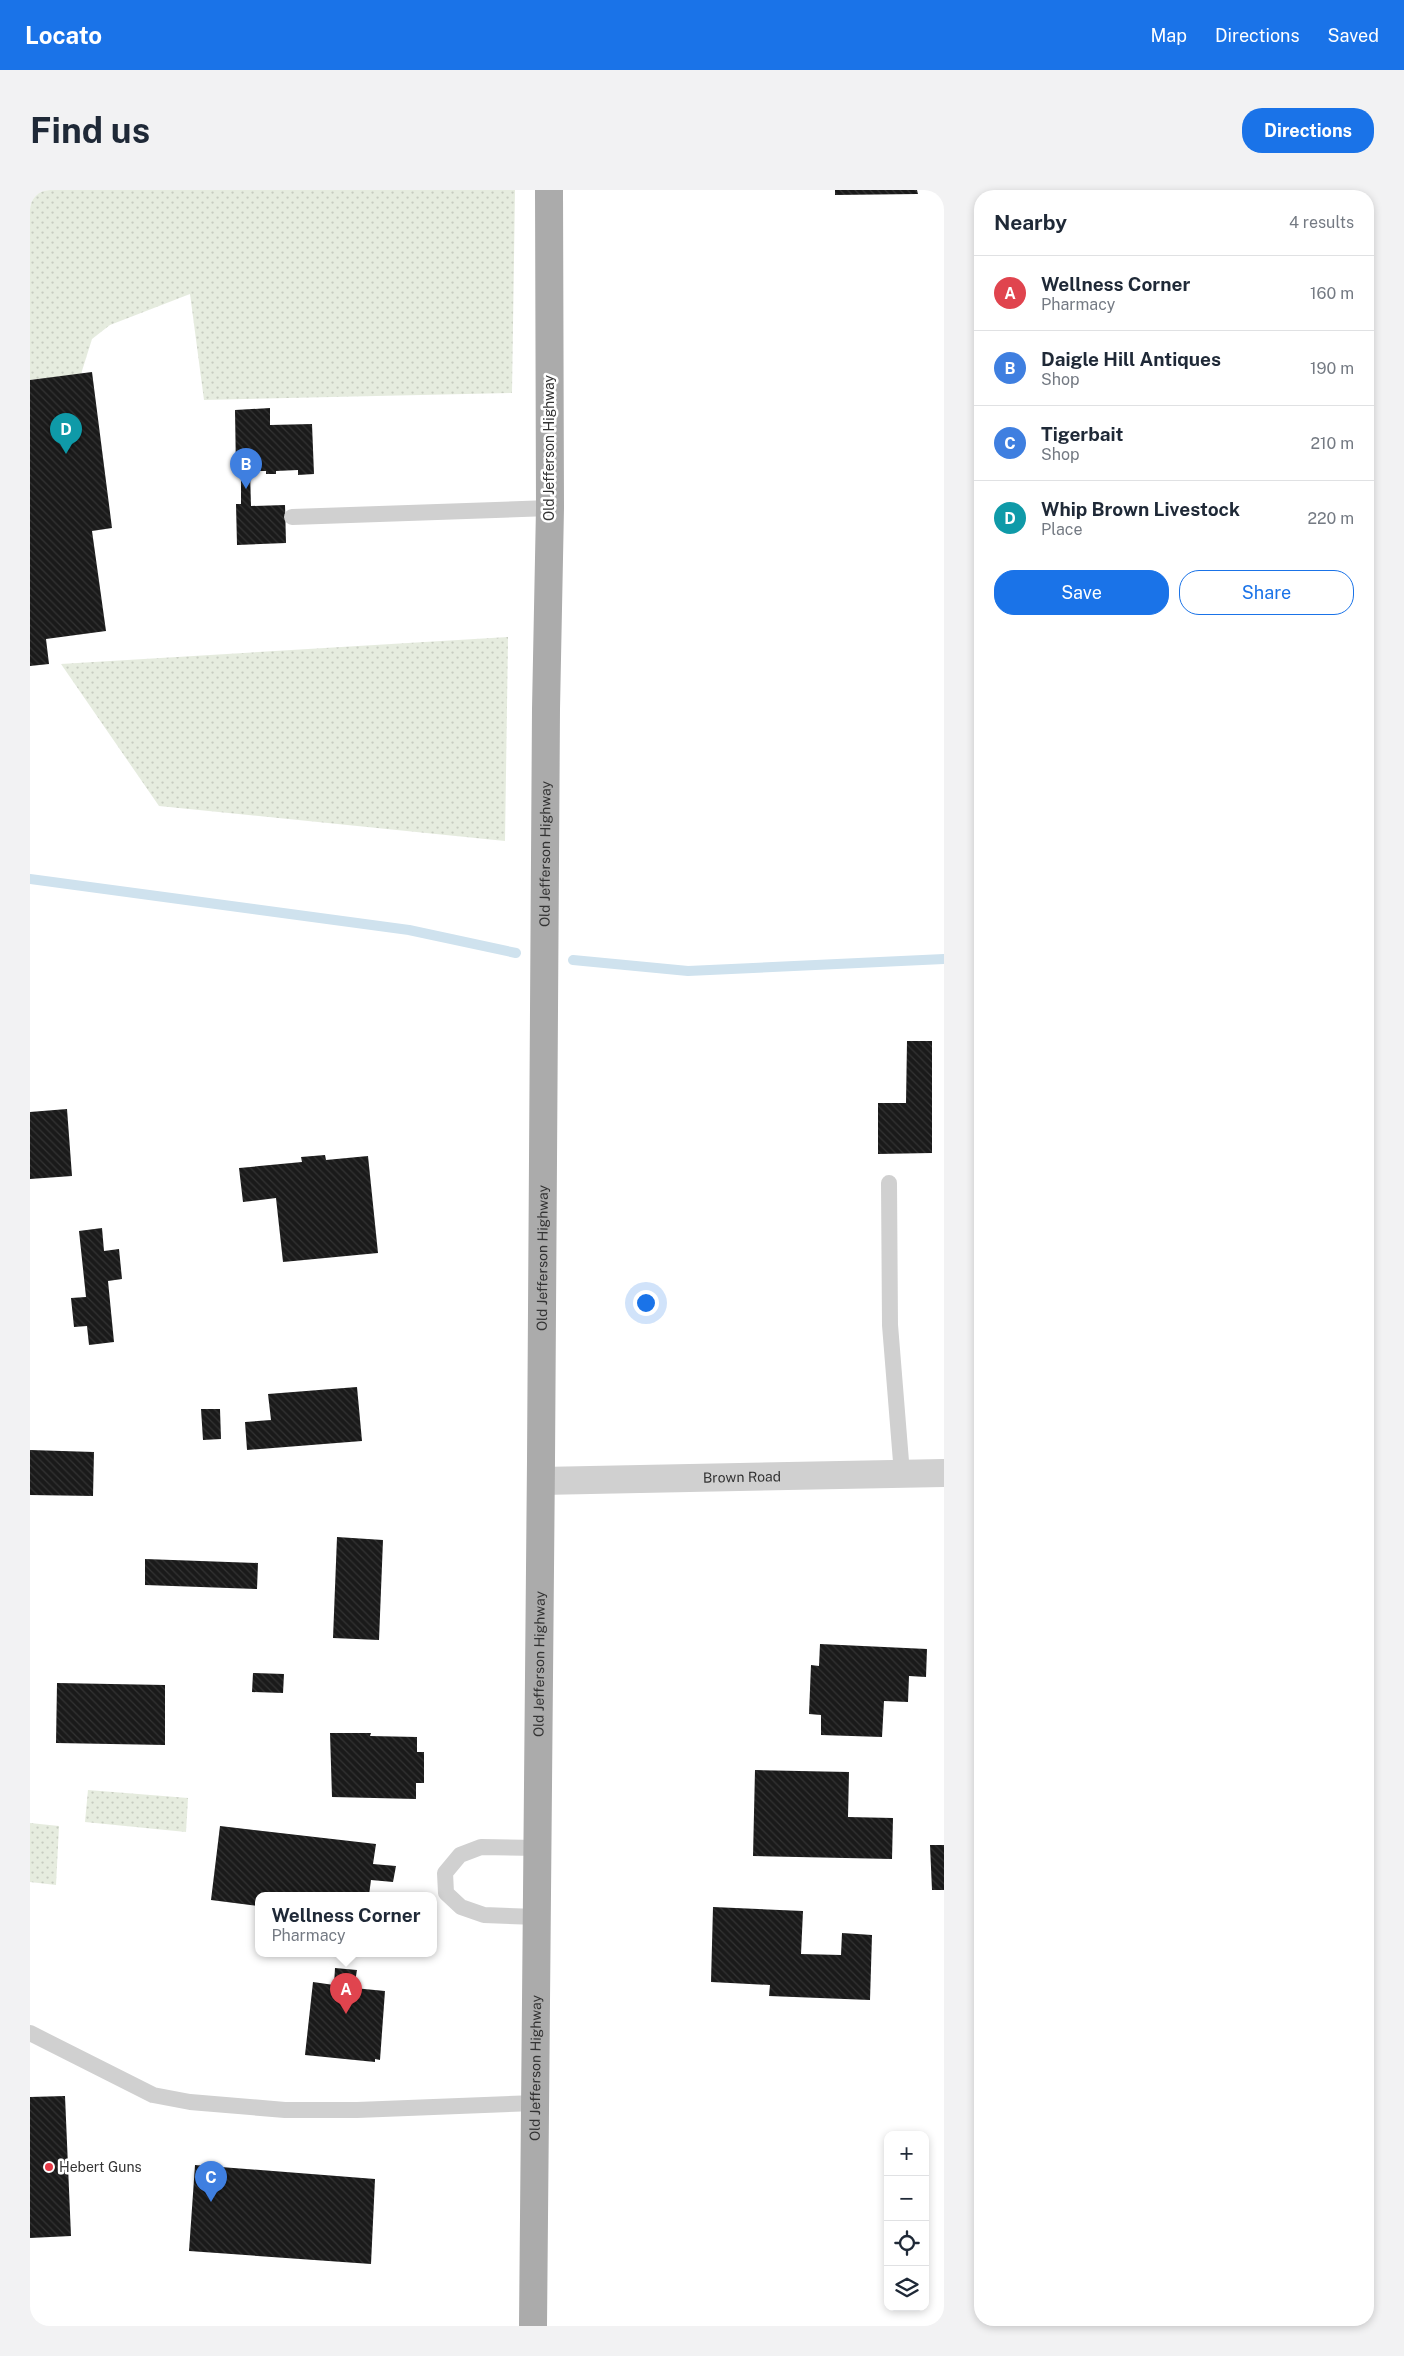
<!DOCTYPE html>
<meta charset="utf-8">
<style>
body{margin:0;font-family:"Public Sans",sans-serif;background:#f2f2f3;color:#1f2937}
.controls{position:absolute;right:15px;bottom:15px;display:grid;overflow:hidden;border-radius:10px;box-shadow:0 2px 8px #0003}
.controls button{width:45px;height:45px;display:grid;place-items:center;padding:0;border:0;border-bottom:1px solid #e0e1e3;background:#fff;color:#1f2937;font:25px sans-serif}
.you{position:absolute;left:615px;top:1112px;width:18px;height:18px;margin:-12px;border:4px solid #fff;border-radius:50%;background:#1a73e8;box-shadow:0 0 0 8px #1a73e833}
.badge{display:grid;place-items:center;width:32px;height:32px;border-radius:50%;background:#1a73e8;color:#fff;font-size:16px;font-weight:700}
.pin{position:absolute;translate:-50% -41px;filter:drop-shadow(0 1px 2px #0008)}
.pin::after{content:'';position:absolute;top:26px;width:18px;height:15px;background:inherit;clip-path:polygon(0 0,100% 0,50% 100%)}
.popup{position:absolute;left:225px;top:1702px;width:182px;height:65px;box-sizing:border-box;display:grid;place-content:center;border-radius:10px;background:#fff;filter:drop-shadow(0 1px 4px #0005);font-size:16px;white-space:nowrap;color:#747a83}
.popup b{font-size:19px;color:#1f2937}
.popup::after{content:'';position:absolute;left:50%;top:100%;margin-left:-10px;border:10px solid transparent;border-top-color:#fff}
.list{margin:0;padding:0;list-style:none}
h2{display:flex;justify-content:space-between;align-items:center;height:65px;margin:0;padding:0 20px;font-size:21px}
h2 small{font-size:16px;font-weight:400;color:#747a83}
.list li{display:grid;grid-template-columns:32px 1fr auto;gap:15px;align-items:center;box-sizing:border-box;height:75px;padding:0 20px;border-top:1px solid #e0e1e3}
.list b{display:block;font-size:19px;white-space:nowrap}
.list p{margin:0;font-size:16px;white-space:nowrap;color:#747a83}
.list em{font-size:16px;font-style:normal;color:#747a83}
.actions{display:flex;gap:10px;padding:15px 20px}
.actions a{flex:1;padding:11px 0;border:1px solid #1a73e8;border-radius:20px;text-align:center;font-size:18px;color:#1a73e8}
.actions .main{background:#1a73e8;color:#fff}
.icon{flex:none;width:28px;height:28px;fill:none;stroke:currentColor;stroke-width:2;stroke-linecap:round;stroke-linejoin:round}
.map{position:relative;flex:none;width:914px;height:2136px;overflow:hidden;border-radius:20px}
header{display:flex;align-items:center;gap:30px;box-sizing:border-box;height:70px;padding:0 25px;background:#1a73e8;color:#fff}
header strong{font-size:24px}
nav{display:flex;gap:28px;margin-inline-start:auto;font-size:18px}
.intro{display:flex;align-items:center;justify-content:space-between;box-sizing:border-box;height:120px;padding:0 30px}
h1{margin:0;font-size:35px}
.button{padding:12px 22px;border-radius:20px;background:#1a73e8;color:#fff;font-size:18px;font-weight:700}
main{display:flex;gap:30px;padding:0 30px}
aside{flex:1;background:#fff;border-radius:20px;box-shadow:0 2px 8px #0003}
.map>svg:first-child{display:block}
</style>
<header>
<strong>Locato</strong>
<nav><a>Map</a><a>Directions</a><a>Saved</a></nav>
</header>
<div class="intro"><h1>Find us</h1><a class="button">Directions</a></div>
<main>
<div class="map">
<svg width="914" height="2136" viewBox="0 0 914 2136">
<defs>
<pattern id="grass-dots" width="8" height="8" patternUnits="userSpaceOnUse" patternTransform="scale(1.25)"><rect width="8" height="8" fill="#e6ecdf"/><path d="M2 2h.1M6 6h.1" fill="none" stroke="#c6cbc0" stroke-width="1.8" stroke-linecap="round"/></pattern>
<pattern id="building-back-hatch" width="6" height="6" patternUnits="userSpaceOnUse" patternTransform="scale(1.25)"><rect width="6" height="6" fill="#1a1a1a"/><path d="M-1 5l2 2M0 0l6 6M5-1l2 2" fill="none" stroke="#333"/></pattern>
</defs>
<rect width="100%" height="100%" fill="#fff"/>
<path fill="url(#grass-dots)" d="M0,0H485L482,203L174,210L160,104L80,135L62,149L51,184L0,190Z
M478,447L475,651L129,616L31,474Z
M58,1600L158,1608L156,1642L55,1632Z
M0,1633L29,1636L26,1695L0,1692Z"/>
<g fill="none" stroke-linecap="round" stroke-linejoin="round">
<path stroke="#cfe2ee" stroke-width="10" d="M0,689L379,740L486,763
M543,770L658,781L914,769"/>
</g>
<path fill="url(#building-back-hatch)" d="M805,0H887L888,4L805,5Z
M62,182L82,338L62,341L76,441L16,449L19,474L0,476V190Z
M240,218V235L282,234L284,284L268,285V280L246,281V284H236V281H220L221,316L255,315L256,353L207,355L206,314H211V283H206L205,220Z
M877,851H902V963L848,964V913H876Z
M37,919L42,986L0,989V922Z
M295,965L296,970L338,966L348,1063L253,1072L246,1008L213,1012L209,978L272,972L271,967Z
M72,1038L74,1061L89,1059L92,1089L78,1091L84,1152L59,1155L57,1136L44,1137L41,1108L56,1107L49,1041Z
M327,1197L332,1251L217,1260L215,1232L241,1230L238,1204Z
M171,1219H190L191,1249L173,1250Z
M0,1260L64,1262L63,1306L0,1305Z
M307,1347L353,1350L349,1450L303,1448Z
M115,1369L228,1373L227,1399L115,1395Z
M790,1454L897,1459L896,1487L879,1486L878,1512L854,1511L852,1547L791,1545V1525L779,1524L781,1475L789,1476Z
M223,1483L254,1484L253,1503L222,1502Z
M27,1493L135,1495V1555L26,1553Z
M300,1543H341L340,1546L387,1547V1562H394V1593H386V1609L302,1607Z
M725,1580L819,1582L818,1627L863,1628L862,1669L723,1666Z
M190,1636L346,1654L343,1674L366,1676L363,1692L341,1690L339,1705H228V1716L181,1710Z
M900,1655H914V1700H902Z
M683,1717L773,1721L771,1764L811,1765L812,1743L842,1745L840,1810L739,1806L740,1795L681,1792Z
M305,1778L327,1780L324,1798L355,1801L350,1870L345,1869V1872L275,1865L283,1792L304,1795Z
M35,1906L41,2046L0,2048V1907Z
M165,1975L345,1989L341,2074L159,2061Z"/>
<g fill="none" stroke-linecap="round" stroke-linejoin="round">
<path stroke="#d0d0d0" stroke-width="16" d="M262,327L520,318
M859,993L860,1135L872,1284
M507,1727L454,1725L431,1717L416,1703L415,1683L430,1665L451,1657L508,1658
M0,1843L123,1905L160,1912L255,1920H327L505,1913"/>
<path stroke="#d0d0d0" stroke-width="28" id="s1" d="M511,1291L914,1283"/>
<path stroke="#ababab" stroke-width="28" id="s2" d="M503,2136L511,1271L516,519L520,318L519,0"/>
</g>
<circle fill="#e63946" stroke="#fff" stroke-width="2" cx="19" cy="1977" r="5"/>
<g text-anchor="middle" stroke-width="5" stroke-linejoin="round" paint-order="stroke">
<g font-size="14" fill="#333" stroke="#fff">
<text transform="translate(519 258) rotate(-90)" y="5">Old Jefferson Highway</text>
<text dy="5" stroke="none"><textPath href="#s2" startOffset="1472">Old Jefferson Highway</textPath></text>
<text dy="5" stroke="none"><textPath href="#s2" startOffset="1068">Old Jefferson Highway</textPath></text>
<text dy="5" stroke="none"><textPath href="#s1" startOffset="201">Brown Road</textPath></text>
<text dy="5" stroke="none"><textPath href="#s2" startOffset="662">Old Jefferson Highway</textPath></text>
<text dy="5" stroke="none"><textPath href="#s2" startOffset="258">Old Jefferson Highway</textPath></text>
</g>
<g font-size="14" fill="#333" stroke="#fff" text-anchor="start">
<text x="29" y="1982">Hebert Guns</text>
</g>
</g>
</svg>
<div class="controls">
<button>+</button>
<button>−</button>
<button><svg class="icon" aria-label="locate" viewBox="0 0 24 24"><circle cx="12" cy="12" r="6"/><path d="M12 2v4M12 18v4M2 12h4M18 12h4"/></svg></button>
<button><svg class="icon" aria-label="layers" viewBox="0 0 24 24"><path d="M12 4l9 5-9 5-9-5zM3 14l9 5 9-5"/></svg></button>
</div>
<div class="you"></div>
<div class="pin badge" style="left:316px;top:1824px;background:#e0444e">A</div>
<div class="popup"><b>Wellness Corner</b>Pharmacy</div>
<div class="pin badge" style="left:216px;top:299px;background:#3f7fe0">B</div>
<div class="pin badge" style="left:181px;top:2012px;background:#3f7fe0">C</div>
<div class="pin badge" style="left:36px;top:264px;background:#0f9aa8">D</div>
</div>
<aside>
<h2>Nearby<small>4 results</small></h2>
<ul class="list">
<li><span class="badge" style="background:#e0444e">A</span><div><b>Wellness Corner</b><p>Pharmacy</p></div><em>160 m</em></li>
<li><span class="badge" style="background:#3f7fe0">B</span><div><b>Daigle Hill Antiques</b><p>Shop</p></div><em>190 m</em></li>
<li><span class="badge" style="background:#3f7fe0">C</span><div><b>Tigerbait</b><p>Shop</p></div><em>210 m</em></li>
<li><span class="badge" style="background:#0f9aa8">D</span><div><b>Whip Brown Livestock</b><p>Place</p></div><em>220 m</em></li>
</ul>
<div class="actions"><a class="main">Save</a><a>Share</a></div>
</aside>
</main>
